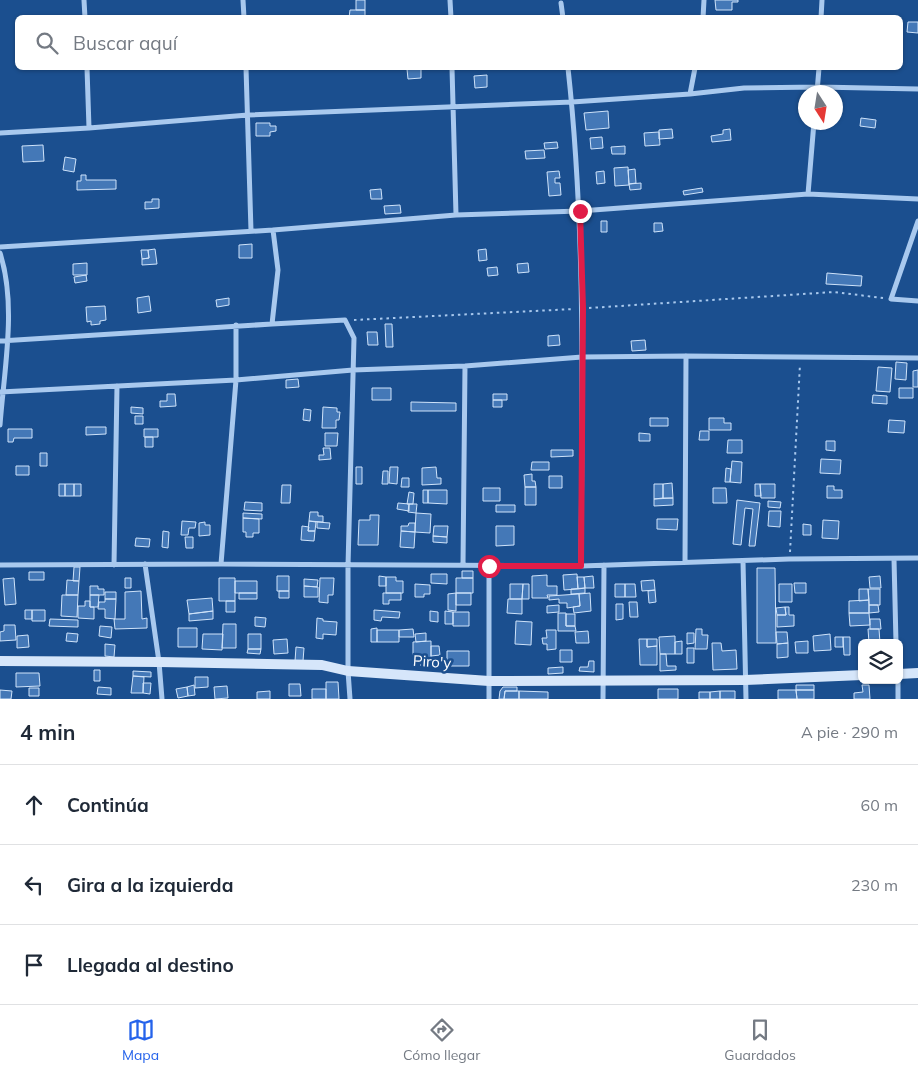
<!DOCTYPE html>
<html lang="es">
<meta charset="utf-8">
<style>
body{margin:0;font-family:Mulish,sans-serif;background:#f2f2f3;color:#1f2937}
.controls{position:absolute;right:15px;bottom:15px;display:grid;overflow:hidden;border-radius:8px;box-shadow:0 1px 4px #0004}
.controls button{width:45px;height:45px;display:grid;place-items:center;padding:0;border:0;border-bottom:1px solid #e0e1e3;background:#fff;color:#1f2937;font:25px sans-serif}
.compass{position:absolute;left:798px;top:85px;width:45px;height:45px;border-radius:50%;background:#fff;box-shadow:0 1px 4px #0004;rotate:168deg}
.stop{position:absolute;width:15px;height:15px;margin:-11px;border:4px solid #e11d48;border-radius:50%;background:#fff}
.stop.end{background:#e11d48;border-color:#fff;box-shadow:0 1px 5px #0008}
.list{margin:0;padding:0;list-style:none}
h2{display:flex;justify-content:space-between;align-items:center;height:65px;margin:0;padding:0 20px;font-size:21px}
h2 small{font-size:16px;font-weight:400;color:#747a83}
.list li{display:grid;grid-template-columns:32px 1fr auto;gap:15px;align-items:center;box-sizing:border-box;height:80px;padding:0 20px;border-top:1px solid #e0e1e3}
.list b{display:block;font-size:19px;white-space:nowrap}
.list em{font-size:16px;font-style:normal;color:#747a83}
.icon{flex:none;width:28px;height:28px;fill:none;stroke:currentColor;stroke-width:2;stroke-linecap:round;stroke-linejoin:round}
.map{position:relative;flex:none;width:918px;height:699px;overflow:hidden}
.search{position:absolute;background:#fff;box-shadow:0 1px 4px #0004;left:15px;right:15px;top:15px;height:55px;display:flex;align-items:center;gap:12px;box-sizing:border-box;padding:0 18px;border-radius:8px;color:#747a83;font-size:19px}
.sheet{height:305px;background:#fff}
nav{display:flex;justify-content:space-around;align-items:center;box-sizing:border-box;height:70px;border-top:1px solid #e0e1e3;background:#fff;font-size:14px;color:#747a83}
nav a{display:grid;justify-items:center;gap:2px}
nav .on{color:#2563eb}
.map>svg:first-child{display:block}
</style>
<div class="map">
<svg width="918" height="699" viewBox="0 0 918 699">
<rect width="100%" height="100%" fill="#1b4f8f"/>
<path fill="#4478b7" stroke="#cfe3fa" d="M356,0H365V10H356Z
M715,0H738V2H732V10H716Z
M350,10H365V18H349Z
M908,22H918V33L907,32Z
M421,68V78L408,79L407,69Z
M487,75V87L475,88L474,76Z
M608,111L609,128L586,130L584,113Z
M861,118L876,120L875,128L860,126Z
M256,123H270V126H276V131L270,132V136H256Z
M672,129L673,138L659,139V130Z
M730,129L731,140L712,142L711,136L723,134V130Z
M659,132L660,145L645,146L644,133Z
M602,137L603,148L591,149L590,138Z
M557,142L558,148L545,149L544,143Z
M43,145L44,161L23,162L22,146Z
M625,146V154H612L611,147Z
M544,150L545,158L526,159L525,151Z
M65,157L76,159L74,172L63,170Z
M628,167L629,185L615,186L614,168Z
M635,169L636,183L629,184L628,170Z
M559,171L560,178H555V183H560L561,195L549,196L547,172Z
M604,171L605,183L597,184L596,172Z
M81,175H86V180H116V189L77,190V181H81Z
M641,183V189L630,190L629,184Z
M702,188L703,192L684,195L683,191Z
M381,189L382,199H371L370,190Z
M152,199H159V208L145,209V202H152Z
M400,205L401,213L385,214L384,206Z
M601,221H607V232H601Z
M654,223H662L663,231L654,232Z
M252,244V258H239V245Z
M155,249L157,264L142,265V259L149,258L148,250Z
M486,249L487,260L479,261L478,250Z
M141,250H148L149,258L142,259Z
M87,263V275H73V264Z
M528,263L529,272L518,273L517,264Z
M497,267L498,275L488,276L487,268Z
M827,273L862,276L861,286L826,284Z
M86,275L87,281L75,283L74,277Z
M149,296L151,311L138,313L137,298Z
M229,298V305L217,307L216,300Z
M105,306L106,320L100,321V324L91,325V321L87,322L86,307Z
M385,324H392L393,347H386Z
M367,332H377L378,345H368Z
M559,335L560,345L548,346V336Z
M645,340L646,350L632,351L631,341Z
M896,362L907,363L906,380L895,379Z
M878,367L892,368L890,392L876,391Z
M918,370V387H913V371Z
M298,379L299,387L286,388V380Z
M372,388H391V400H372Z
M899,388H913V398H899Z
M167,394H175L176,406L160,407V401H167Z
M493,394H507V400H493Z
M873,395L887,396V404L872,403Z
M493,400H502V407H493Z
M411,402L456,403V411H411Z
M131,407L143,408V414L131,413Z
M323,407L337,408V412H340L339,420H336V428H322Z
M304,409L311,410L310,421L303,420Z
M135,416H143V424H135Z
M650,418H668V426H650Z
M709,418H724V423H731V430H709Z
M889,420L905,421L904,433L888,432Z
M86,427H106V434L86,435Z
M8,429H32V438H14L13,442H8Z
M144,429H158V437H144Z
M700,431H709V440H699Z
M325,433H338L337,446H325Z
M639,433L650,434V441H639Z
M145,437H153V447H145Z
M728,440H742V453H727Z
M826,441H835V451L826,450Z
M323,448H330L331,459L319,460V455H324Z
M551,450H573V456L551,457Z
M40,453H47V466H40Z
M821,459L841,460L840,474L820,473Z
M732,461L742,462L741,483L730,482Z
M532,462H549V470H531Z
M16,466H29V475H16Z
M356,467H362V484H356Z
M390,467H398L397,484L389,483Z
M436,467L437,478H441V484L422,485V468Z
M726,468L731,469L730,482H725Z
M383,471H388V484H382Z
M532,474V481H535L536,487H525L524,475Z
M549,476H562V488H549Z
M402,478H409V487H401Z
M672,483L673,498H663V484Z
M59,484H65V496H59Z
M65,484H74V496H65Z
M74,484H81V496H74Z
M654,484H663V498L654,499Z
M755,484H760L761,496H755Z
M760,484H775V498H761Z
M282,485H291L290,503H281Z
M827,486H834V490H842V498H827Z
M525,487H536V505H525Z
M483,488H500V501H483Z
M713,488H726L727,503H713Z
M423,490H428V503H423Z
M428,490H447V504L428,503Z
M409,492L414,493L413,504H407Z
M673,498V505L654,506V499Z
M737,500L760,503L755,546H749L753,509L745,508L741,545L733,544Z
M768,501L781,502L780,508L768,507Z
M245,502L262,503V511L244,510Z
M398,503L409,504V511L397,509Z
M409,504H417L416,513L408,512Z
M496,505H515V512H496Z
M769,511H781L780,527L768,526Z
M310,512H318V516H323V522L309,521Z
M243,513L262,514V519L243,518Z
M416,513L431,514L430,533L415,532Z
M370,515H379L378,545H358L359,520H370Z
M243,518L259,519V533H253V537H246V532H243Z
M657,519H678L677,530L657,529Z
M823,520L839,521L838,539L822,538Z
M182,521L196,522L195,528H189L188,535H181Z
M309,521L316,522L315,531H308Z
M205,522V525H210V535L199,536V523Z
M317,522L330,523L329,529L317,528Z
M409,523H415V532L401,531V526H408Z
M803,524L811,525V535H803Z
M302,526L309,527L308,531H315L314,541L301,540Z
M434,526H448L447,537L433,536Z
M496,526H514V545L496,546Z
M163,531L169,532L168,548L162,547Z
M401,531L415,532L414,548L400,547Z
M433,536L447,537V543L433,542Z
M185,537H193V548H186Z
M136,538L150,539L149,547L135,546Z
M74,567H80L79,581H73Z
M757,568H775L776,643H757Z
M462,571H473V578H462Z
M29,572H44V580H29Z
M431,574H447V584L431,583Z
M577,574L578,589L564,590L563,575Z
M547,575V586H557V595H547L548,598H532V576Z
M277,576H289V591H277Z
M379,576L386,577V586H379Z
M593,576L594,588H585L584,577Z
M880,576L881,588H870L869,577Z
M386,577H396V581H403V593H386Z
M577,577H584L585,588L578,589Z
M14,578L16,604L5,605L3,579Z
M125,578H131V588H125Z
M219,578H235V601H219Z
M320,578H334L333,595H328V603L319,602Z
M456,578H473V593H456Z
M304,579L318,580L317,587L304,586Z
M67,580L79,581L78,595H66Z
M654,580L655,590L642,591L641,581Z
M235,581H257V593H235Z
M794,583H806V593H795Z
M415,584L430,585V594H424V597H415Z
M510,584H523L522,599H510Z
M523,584H529V599H522Z
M615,584H625V597H615Z
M625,584H635L636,597H625Z
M779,584H792V602H779Z
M90,586H98V589H104V595H90Z
M304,586L318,587V597H304Z
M585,588V593L571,594V589Z
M859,589H868L869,600L859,601Z
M868,589H880V605H869Z
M655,590L656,602L649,603L648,591Z
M141,591L142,619L147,618V628L115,629L114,619H125V592Z
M279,591H289V598H279Z
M105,592H116V599H105Z
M239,593H257V599H239Z
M383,593H401V600H389V604H383Z
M456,593V611L448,610V594Z
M456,593H471V605H456Z
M590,593L591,611L574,613L573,607L580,606L579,594Z
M579,594L580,606L567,608V603H559V599L549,600V596Z
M62,595H78L77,617L61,616Z
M90,595H99L98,607H90Z
M212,598L213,611L189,614L187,600Z
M105,599H116L115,619L105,618V609H98L99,602H105Z
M508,599H522V614L507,613Z
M869,600V613H849V601Z
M85,601H90V607H94V619L78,618V606H85Z
M226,601H235V612H226Z
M629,602H637L638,617H630Z
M616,604H623V619L616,620Z
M559,605V612L547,613V606Z
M869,605H878L879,612L869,613Z
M785,607L786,615H777L776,608Z
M785,607H789V615H794V626L777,627V615H786Z
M25,610H32V619H25Z
M32,610H45V621H32Z
M374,610L400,612L399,618L382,617L381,621L374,620Z
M213,611V619L189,621V614Z
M430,611L438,612V622L430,621Z
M445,611L453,612V624H445Z
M453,612H469V626H453Z
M558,613H566V626H575L576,631H558Z
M849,613H869L870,625L850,626Z
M566,614H575V626H566Z
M255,617L266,618L265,627L255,626Z
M317,618L323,619V621L337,622L336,635L323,634V639L316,638Z
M50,619L78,620V627L49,626Z
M870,619H880L881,629H870Z
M516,621L532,622L531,645L515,644Z
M223,624H236V648H222Z
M4,625H15L16,640L0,641V632L4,631Z
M100,626L112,627L111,638L99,636Z
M178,628H197V647H178Z
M377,628V642H371V629Z
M413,629L414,637H399V630Z
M696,629H702V635H708L707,649H695Z
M868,629H879L880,643H869Z
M377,630H399V642H377Z
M546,630H556V649L547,650V644H543L542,638H547Z
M588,631L589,643H576L575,632Z
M776,632H787L788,643L777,644Z
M67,633L78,634L77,642L66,641Z
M426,633V641L416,642L415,634Z
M687,633H694V643L687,644Z
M203,634H223L222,650L202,649Z
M248,634H261V649H248Z
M830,634L831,650L814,651L813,636Z
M28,635L29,647L17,648V636Z
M675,636V654H660L659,637Z
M835,637H843V647H835Z
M843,637H850V655H844Z
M287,639L288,653L274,654L273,640Z
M639,639H647V647L657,646V665H640Z
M647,639H657V646L647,647Z
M431,641V658L413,659V642Z
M682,641V654H675V642Z
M808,641V653H796L795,642Z
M712,643H721L722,651L736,650L737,669L713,670Z
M788,643V657L777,658V644Z
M105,644L115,645L114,657L105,656Z
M431,646H439L440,655L431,656Z
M296,647L304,648L303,661H295Z
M687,648H694V663H687Z
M248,649H261L260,654L247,653Z
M560,650H572V662H560Z
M447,651H469V666H447Z
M660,654H666L667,666H676V670L660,671Z
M421,658H431L432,666H421Z
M589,661H594V672L579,671L580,667H588Z
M563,667V673L548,674V668Z
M94,670H100V681H94Z
M133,671L151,672V677L133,676Z
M16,673H39L40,686L16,687Z
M133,676L144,677L143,693H131Z
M195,677H208V687L195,688Z
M326,682H338L339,699H326Z
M143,683H151L150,694L143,693Z
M289,684H300L301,696H289Z
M194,685L195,695L188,696L187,687Z
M796,685H814V690H796Z
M862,685H869L870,699H854V693L863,692Z
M227,686L228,698L215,699L214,687Z
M98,687L111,688V695L97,694Z
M187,687L188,696L178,698L176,689Z
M503,687H517V691H505L504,699H499L500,691Z
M29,688H39V696H29Z
M312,689H326V699H312Z
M658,689H678V699H658Z
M0,690L12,691L11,699H0Z
M778,690H796L797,699H778Z
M796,690H814V699H797Z
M270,691V699H257V692Z
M505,691H519V699H504Z
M519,691L548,692V699H519Z
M720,691V699H710V692Z
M720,691H735V699H720Z
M699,692H710V699H699Z"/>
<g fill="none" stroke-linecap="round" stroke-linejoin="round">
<path stroke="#a9c9ee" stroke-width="2" stroke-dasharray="2.5 4" stroke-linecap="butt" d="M589,308L834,292L883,298
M354,320L574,309
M790,552L800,364"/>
<path stroke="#a9c9ee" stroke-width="5" d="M84,0L85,18
M243,0L244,18
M450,0L451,18
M561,3L563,18
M703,18L704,0
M821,18L822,0
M87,68L89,128
M246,68L251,231
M452,68L456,215
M568,68C586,233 582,399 581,566
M817,92L819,68
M690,94L695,68
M0,133L89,128L248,115L572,102L690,94L744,88L818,87L918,89
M808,194L814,122
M918,221L891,299L918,301
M273,230L278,270L272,324L345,320L354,338L348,566V671L350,699
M0,247L273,230L456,215L580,211L808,194L918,199
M0,253C17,305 4,370 0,425
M0,341L272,324
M0,392L236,380L353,370L465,366L582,357L686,356L918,358
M894,559L896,643
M743,561L746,699
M685,562L686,356
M145,564L159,662L162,699
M221,564L236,380V325
M0,565L221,564L581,566L789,559L918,558
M114,565L117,386
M463,565L465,366
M489,566V699
M898,680V699
M603,699L604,565"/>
<path stroke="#d6e6fa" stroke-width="10" d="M0,661L159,662L322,665L348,671L489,681L745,680L862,675
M899,674L918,673"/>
</g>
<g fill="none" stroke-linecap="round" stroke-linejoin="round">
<path stroke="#e11d48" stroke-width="6" d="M489,566H581L583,308L580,211"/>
</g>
<g text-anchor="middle" stroke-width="5" stroke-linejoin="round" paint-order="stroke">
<g font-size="15" fill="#fff" stroke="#1b4f8f">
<text transform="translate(432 662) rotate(4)" y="5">Piro'y</text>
</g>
</g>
</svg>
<div class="controls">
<button><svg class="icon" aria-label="layers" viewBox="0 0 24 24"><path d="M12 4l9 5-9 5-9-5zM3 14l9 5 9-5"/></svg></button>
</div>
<svg class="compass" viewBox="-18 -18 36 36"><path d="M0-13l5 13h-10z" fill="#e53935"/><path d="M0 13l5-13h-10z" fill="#747a83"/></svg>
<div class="stop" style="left:489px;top:566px"></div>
<div class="stop end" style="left:580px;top:211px"></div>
<div class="search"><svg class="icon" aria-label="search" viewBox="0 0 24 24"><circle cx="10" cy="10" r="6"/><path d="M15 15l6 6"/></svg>Buscar aquí</div>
</div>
<section class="sheet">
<h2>4 min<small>A pie · 290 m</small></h2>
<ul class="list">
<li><svg class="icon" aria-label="ahead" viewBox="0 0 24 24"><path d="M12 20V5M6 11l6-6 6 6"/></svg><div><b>Continúa</b></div><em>60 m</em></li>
<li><svg class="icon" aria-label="left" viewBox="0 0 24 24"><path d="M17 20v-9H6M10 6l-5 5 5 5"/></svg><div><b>Gira a la izquierda</b></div><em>230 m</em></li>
<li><svg class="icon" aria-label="arrive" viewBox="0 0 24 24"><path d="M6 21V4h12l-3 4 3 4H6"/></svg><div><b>Llegada al destino</b></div></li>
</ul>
</section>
<nav>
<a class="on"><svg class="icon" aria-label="map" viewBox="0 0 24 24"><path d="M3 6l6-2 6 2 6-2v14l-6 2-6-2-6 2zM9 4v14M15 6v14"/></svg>Mapa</a>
<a><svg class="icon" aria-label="directions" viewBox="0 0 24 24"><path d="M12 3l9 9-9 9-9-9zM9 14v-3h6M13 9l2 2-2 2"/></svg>Cómo llegar</a>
<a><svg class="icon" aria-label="saved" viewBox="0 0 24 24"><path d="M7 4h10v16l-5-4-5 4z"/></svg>Guardados</a>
</nav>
